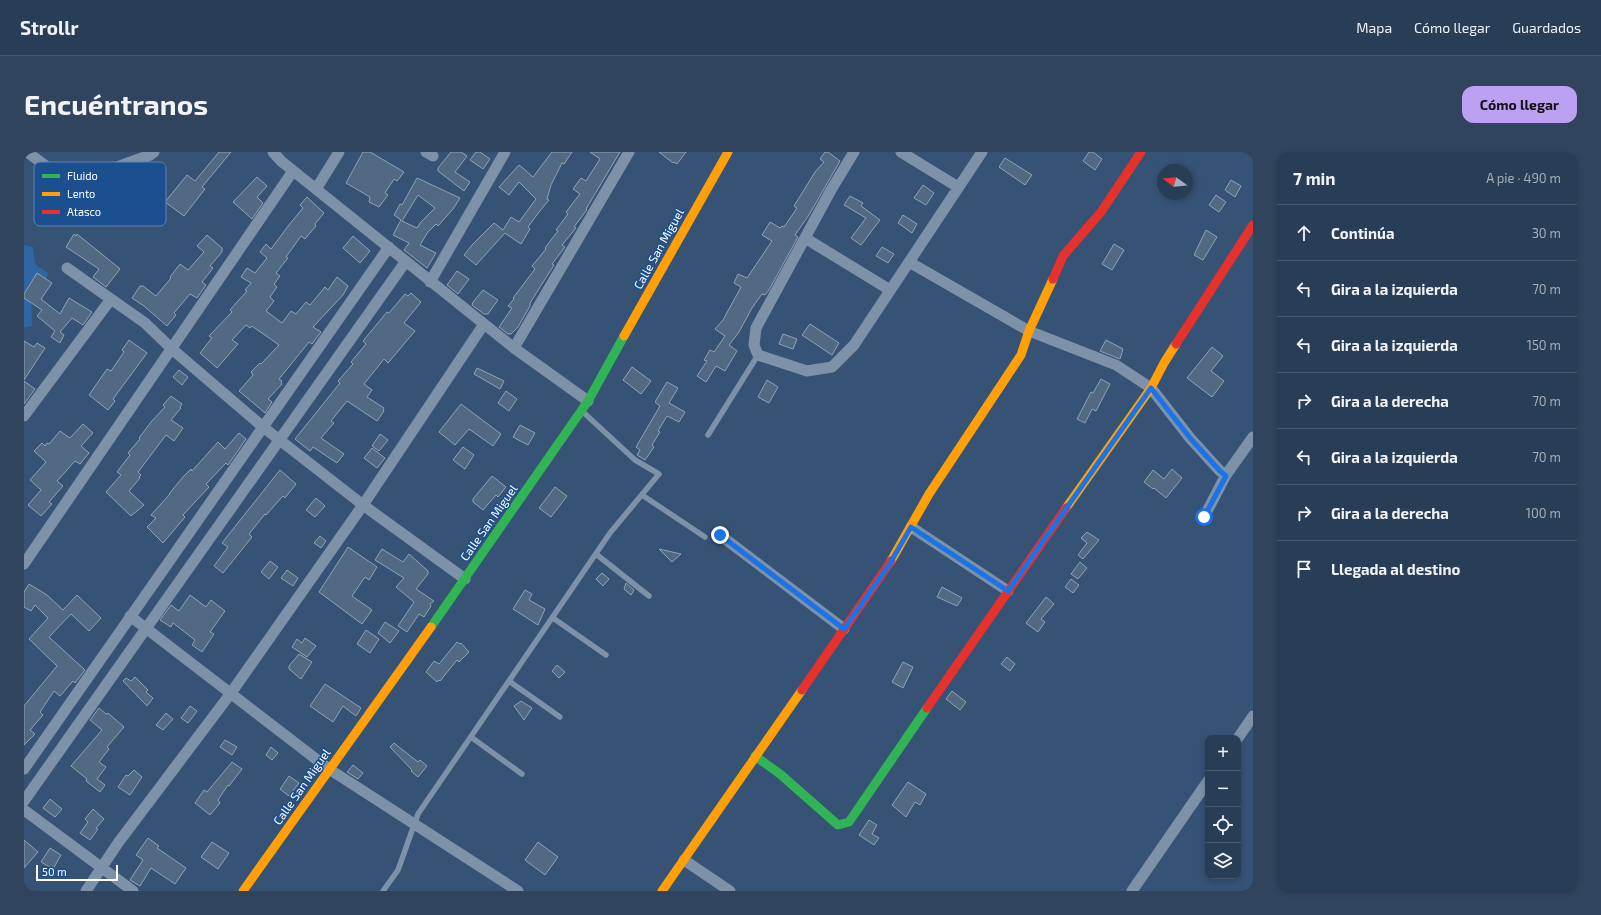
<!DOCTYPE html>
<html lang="es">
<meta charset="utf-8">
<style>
body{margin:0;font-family:"Exo 2",sans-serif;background:#30455d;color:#f1f3f6}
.controls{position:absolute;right:12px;bottom:12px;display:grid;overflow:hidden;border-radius:8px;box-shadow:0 2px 6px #0003}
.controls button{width:36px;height:36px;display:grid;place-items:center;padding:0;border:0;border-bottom:1px solid #44576d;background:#283e57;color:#f1f3f6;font:20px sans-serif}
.compass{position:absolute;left:1133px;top:12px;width:36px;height:36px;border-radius:50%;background:#283e57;box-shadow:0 2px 6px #0003;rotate:286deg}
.scale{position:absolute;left:12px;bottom:10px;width:82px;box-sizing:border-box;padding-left:4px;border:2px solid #fff;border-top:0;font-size:11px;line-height:14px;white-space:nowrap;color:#fff;-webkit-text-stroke:3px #1b4f8f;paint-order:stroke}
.stop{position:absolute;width:12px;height:12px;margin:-9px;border:3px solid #1a73e8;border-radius:50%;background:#fff}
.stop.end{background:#1a73e8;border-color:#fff;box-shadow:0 1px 4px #0008}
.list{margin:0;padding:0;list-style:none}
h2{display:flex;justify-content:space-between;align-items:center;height:52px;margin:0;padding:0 16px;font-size:17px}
h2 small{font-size:13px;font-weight:400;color:#a5aeba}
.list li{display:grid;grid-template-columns:26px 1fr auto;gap:12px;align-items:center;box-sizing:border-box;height:56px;padding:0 16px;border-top:1px solid #44576d}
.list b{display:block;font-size:15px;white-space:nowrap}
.list em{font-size:13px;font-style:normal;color:#a5aeba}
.icon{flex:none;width:22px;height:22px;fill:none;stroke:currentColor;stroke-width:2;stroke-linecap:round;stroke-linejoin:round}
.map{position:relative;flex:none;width:1229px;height:739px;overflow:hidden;border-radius:12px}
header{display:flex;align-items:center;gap:24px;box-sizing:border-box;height:56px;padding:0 20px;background:#283e57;border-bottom:1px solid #44576d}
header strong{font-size:19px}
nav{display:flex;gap:22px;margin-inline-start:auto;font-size:14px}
.intro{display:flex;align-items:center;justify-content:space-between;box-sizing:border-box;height:96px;padding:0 24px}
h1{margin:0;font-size:28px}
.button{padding:10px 18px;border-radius:12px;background:#bca0f2;color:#111;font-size:14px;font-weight:700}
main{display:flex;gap:24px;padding:0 24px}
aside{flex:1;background:#283e57;border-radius:12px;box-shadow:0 2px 6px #0003}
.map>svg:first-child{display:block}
</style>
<header>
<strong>Strollr</strong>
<nav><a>Mapa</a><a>Cómo llegar</a><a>Guardados</a></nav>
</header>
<div class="intro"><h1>Encuéntranos</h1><a class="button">Cómo llegar</a></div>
<main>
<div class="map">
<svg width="1229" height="739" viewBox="0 0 1229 739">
<rect width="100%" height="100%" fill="#365274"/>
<path fill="#2f66a5" d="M0,93L9,95L11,112L24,121L22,131L7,144L8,174L0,176Z"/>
<path fill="#526984" stroke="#92a2b6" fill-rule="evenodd" d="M195,0H207L178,35L181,37L160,64L141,50L163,23L171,29Z
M339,0H346L380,20L373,29L370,27L361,41L364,43L355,55L345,50L346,45L322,31Z
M427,0H437L443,4L431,20L446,30L440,39L414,19V16Z
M452,0H456L466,7L459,17L446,8Z
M528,0H548L540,12L538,11L527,33L523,47L525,48L515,60L504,75L506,77L497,92L481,81L452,113L440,103L448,93L470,71L479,78L487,65L495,70L512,47L495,30L485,43L475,35L495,13L500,17L509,25Z
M566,0H596L562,57L563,58L562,59L550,75L552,76L538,93L541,95L528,112L530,113L506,151V154L494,175L487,182H484L475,175L488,156L484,154L490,147L489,146L511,117L508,114L522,97L521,96L534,79L532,78L544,62L542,60L556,42L549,37L557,26L562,29L576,7Z
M635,0H662L653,12L650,10L649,11Z
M801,0H804L816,9L785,63L771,83L774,85L745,138L741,143L738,142L728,156L715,180L705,193L713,199L701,219L692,214L682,230L673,224L683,209L680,208L686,198L690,200L701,184L691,177L699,168L717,135L710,131L714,122L723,126L748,89L738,83L746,70L756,76L758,74L760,75L773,56L770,54L791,20L800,10L796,7Z
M1065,0H1069L1078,7L1071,18L1059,9Z
M981,6L1008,23L1001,33L975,15Z
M233,25L243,34L233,45L239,51L228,67L209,50Z
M393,26L436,46L429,57L414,74L412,72L404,80L396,93L412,101L403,116L380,98L385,91L369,83L377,68L370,63L376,52L378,53ZM394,43L411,56L397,70L393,76L378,69Z
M1207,28L1217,34L1211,45L1201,38Z
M899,33L910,41L902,53L890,46Z
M1192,43L1202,50L1195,60L1185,53Z
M826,44L839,51L837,54L856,68L837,93L827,86L842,66L820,53Z
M283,45L300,61L291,72L292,74L281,87L277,84L262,105L264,106L252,121L256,124L250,132L253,135L246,145L250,149L242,159L258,171L267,159L272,162L282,150L286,153L301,135L304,138L313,125L324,134L319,143L289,175L297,180L288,192L285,190L255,227L258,229L257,230L258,232L244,247L248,250L241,261L215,239L229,223L227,220L236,211L237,212L255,193L228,174L226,176L222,173L208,188L214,192L193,216L176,201L188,186L185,184L208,160L206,158L223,139L221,138L227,131L217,125L223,116L231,121L243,106L236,100L242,92L247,97L265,73L279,56L276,53Z
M879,63L893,72L888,81L874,71Z
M1182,78L1193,85L1179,108L1170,103Z
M50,82L52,84L53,82L95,116L96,117L82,135L69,125L75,117L42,95Z
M183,83L198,96V100L186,114L189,116L178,130L182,133L173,146L166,142L150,161L152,163L143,174L120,154L108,146L116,134H119L132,144L147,126L146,125L156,112L164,118L180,100L173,94Z
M329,84L346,99L336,111L319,96Z
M1090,92L1100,98L1088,118L1078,112Z
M858,95L870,102L864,111L852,104Z
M433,119L445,127L434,142L423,133Z
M13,121L28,131L17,147L36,162L45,146L68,160L59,173L48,166L36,180L40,183L36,191L27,185L31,179L13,164L18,158L0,146V142Z
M459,138L474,148L464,162H460L448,153L449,150Z
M387,141L397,150L380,171L391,179L364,211L360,207L340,232L348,238L343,245L360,256L359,258L360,259L353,269L323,249L307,269L310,271L297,286L320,302L313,311L289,295L286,299L271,287L316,231L314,229L329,212L327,210L342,192L339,189L363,160L365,161L381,142L384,144Z
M786,172L815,191L808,203L778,183Z
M759,182L773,187L769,197L755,192Z
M105,188L123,201L89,247L91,249L84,258L65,243L83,217L87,219L100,200L98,198Z
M1082,188L1099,197L1096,207L1076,199Z
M0,189L10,195L13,191L21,196L0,228Z
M1188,195L1199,204L1187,219L1200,229L1188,245L1163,226Z
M608,215L627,229L617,242L599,228Z
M453,216L480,229L476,237L450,222Z
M155,218L164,225L158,233L149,225Z
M1077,227L1086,232L1072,259L1068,257L1061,271L1053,267L1067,240L1069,241Z
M743,228L754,235L745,251L734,245Z
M0,229L11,237L0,252Z
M643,230L654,236L645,251L661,260L655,270L643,264L634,279L636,280L628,293L630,295L621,308L613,303L616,298L612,295L636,254L631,250Z
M482,239L493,247L485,259L474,251Z
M147,244L158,252L156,255L157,256L147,268L159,276L150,289L142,283L114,320L117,323L115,325L116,326L105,339L120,353L107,364L82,340L97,323L93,320L106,303L104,301L116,287L115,286L127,270L141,255L139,253Z
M437,252L477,282L469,294L445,277L431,293L415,280Z
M59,272L69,281L57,294L65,301L56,312L51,309L33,329L39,334L25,350L28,352L17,364L4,353L17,338L6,328L22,310L10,299L18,291L21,294L23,291L25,292L36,279L46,286Z
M496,273L511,281L504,293L489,285Z
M215,281L222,287L204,313L202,311L182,332L185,335L159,363L161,365L139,391L123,375L132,366L127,363L146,342H145L159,325L167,317L168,319L194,290L201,297Z
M356,282L364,288L355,299L348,294Z
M439,295L450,303L441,317L429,308Z
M348,296L361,306L353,316L340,306Z
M1148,317L1158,326L1142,346L1130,336L1129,337L1120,330L1129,318L1140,327Z
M256,318L272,332L261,346L259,344L242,363L241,362L225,382L228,385L199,421L190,414L204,395L198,391Z
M468,324L482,335L474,345L472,343L459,358L449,350V347Z
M531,335L543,344L527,365L515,356Z
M292,346L301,354L291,365L282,358Z
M1063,380L1075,388L1059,407L1054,403L1063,391L1057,386Z
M296,384L302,389L297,396L290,391Z
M324,395L353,415L345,428L341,425L328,444L348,458L338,472L295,440Z
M358,397L379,410L385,402L404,419V422L392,437L410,449L406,452L407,454L400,465L395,462L383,480L374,474L390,450L372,435L380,426L351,408Z
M635,397L657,402L648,410Z
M246,409L254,415L245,427L237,420Z
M1056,410L1063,416L1054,427L1047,422Z
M263,418L274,426L269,434L257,426Z
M578,421L585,427L579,434L572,427Z
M1047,427L1055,433L1049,441L1041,435Z
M602,431L610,438L607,443L600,437Z
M5,432L23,443L39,458L53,443L77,466L65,479L47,462L25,485L61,518L51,531L49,529L36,544L30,539L16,560L19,563L6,578L11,582L0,593V554L33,514L5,487L24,466L11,453L7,459L0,455V440Z
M918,435L938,446L933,454L913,445Z
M501,438L508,442L505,448L521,457L514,473L489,457Z
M166,443L182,455L187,448L201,459L186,480L190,482L178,500L168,493L171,488L149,471L147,475L136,468L147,453L155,459Z
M1022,445L1030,452L1017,467L1021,470L1014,480L1002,471Z
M361,470L375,479L366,491L354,481Z
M342,478L355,487L346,501L333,492Z
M281,486L292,494L283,505L268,495L273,487L278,491Z
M433,490L436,492L437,491L445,500L435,510L433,508L416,529L415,528L413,530L402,520L410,509L415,512Z
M275,502L288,510L277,527L265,517V514Z
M983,505L991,512L986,519L977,512Z
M879,510L889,515L879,536L868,530Z
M533,513L541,520L535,526L528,519Z
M111,525L124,538L122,540L129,546L123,554L99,529L102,526L107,529Z
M301,532L337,556L332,564L319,554L309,570L286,554Z
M928,539L942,550L936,558L922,547Z
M497,549L508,556L500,568L490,554Z
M166,554L173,559L164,571L157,566Z
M75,556L82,562L84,561L100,575L83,595L85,597L75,610L82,615L73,627L81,633L76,640L62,629L63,627L47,614L78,578L66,568Z
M142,561L149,567L139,578L132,573Z
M201,588L213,595L208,603L196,595Z
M370,591L394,610L396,608L403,614L394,625L387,619L388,618L366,595Z
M247,595L254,601L248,608L242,603Z
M208,610L218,617L205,634L204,633L194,648L196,651L186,663L171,651L180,638L183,640Z
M329,613L339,621L334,627L323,620Z
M110,618L118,625L106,643L94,635L102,623L104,624Z
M265,624L275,631L265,644L256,637Z
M884,630L902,642L896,653L891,650L882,665L868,653Z
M26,647L38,657L31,665L19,656Z
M69,657L80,667L72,676L74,677L66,688L56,681L64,670L61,667Z
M845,668L853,673L848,682L855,686L850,693L835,683Z
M124,686L135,694L133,696L162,716L151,732L127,716L116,734L106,728L119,708L112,703Z
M0,688L14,700L0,716Z
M188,690L205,701L194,717L177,705Z
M514,690L534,705L521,723L501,708Z
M26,696L37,703L29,717L17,710Z"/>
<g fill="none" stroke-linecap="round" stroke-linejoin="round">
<path stroke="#7d92a8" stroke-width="5.5" d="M684,283L734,203
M618,343L681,385
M572,402L625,444
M529,466L582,503
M485,529L536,565
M447,585L498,622
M359,739L374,718L394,662L586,381L635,322L611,308L559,260"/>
<path stroke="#7d92a8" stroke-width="11" d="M3,0L38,26L51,30L126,3L130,0
M249,0L257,9L490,196L564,249
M402,0L409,4
M830,0L807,38L732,176L730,193L734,203L783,219L808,215L830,193L958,0
M877,0L934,35
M292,37L315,0
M781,86L866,138
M885,110L1005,179L1092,213L1127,236L1166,286L1196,319L1202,323
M43,116L121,171L148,197L239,275L339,353L441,427
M406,130L481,0
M490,196L605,0
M0,264L87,147
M1180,365L1202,323L1229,285
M887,375L984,439
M696,383L820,477
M0,412L269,19
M106,464L305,617L494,739
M1214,586L1229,564
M0,617L365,95
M0,649L382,109
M0,658L109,739
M660,708L706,739
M62,739L94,691L207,541L339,353L460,172
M1108,739L1184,629"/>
<path stroke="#30b455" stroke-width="9" d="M407,475L564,249L600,184
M731,604L756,622L814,673L825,670L903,556"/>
<path stroke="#ff9f0a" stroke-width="9" d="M600,184L704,0
M1042,356L1127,236L1140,211L1152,192
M867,409L905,342L997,203L1005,179L1029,127
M219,739L407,475
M638,739L778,538"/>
<path stroke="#e5322d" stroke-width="9" d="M1029,127L1039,104L1077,60L1117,0
M1152,192L1229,73
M778,538L867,409
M903,556L1042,356"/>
</g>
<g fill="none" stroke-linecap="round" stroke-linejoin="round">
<path stroke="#1a73e8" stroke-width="5" d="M696,383L820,477L865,413L887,375L984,439L1127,236L1166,286L1196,319L1202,324L1180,365"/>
</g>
<g text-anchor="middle" stroke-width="3" stroke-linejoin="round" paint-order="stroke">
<g font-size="12" fill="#fff" stroke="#1b4f8f">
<text transform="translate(635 97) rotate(-61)" y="4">Calle San Miguel</text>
<text transform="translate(465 371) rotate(-55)" y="4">Calle San Miguel</text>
<text transform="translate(278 635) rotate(-55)" y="4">Calle San Miguel</text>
</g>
</g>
<rect x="10" y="10" width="132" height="64" rx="6" fill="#1b4f8f" stroke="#5f84b1" stroke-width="1"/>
<rect x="18" y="22" width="18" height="4" fill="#30b455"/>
<rect x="18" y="40" width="18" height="4" fill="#ff9f0a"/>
<rect x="18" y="58" width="18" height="4" fill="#e5322d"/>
<g font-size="11" fill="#fff">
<text x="43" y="28">Fluido</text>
<text x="43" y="46">Lento</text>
<text x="43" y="64">Atasco</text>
</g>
</svg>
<div class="controls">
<button>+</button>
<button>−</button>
<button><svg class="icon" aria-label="locate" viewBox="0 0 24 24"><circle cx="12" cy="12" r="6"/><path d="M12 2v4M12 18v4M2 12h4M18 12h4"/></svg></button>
<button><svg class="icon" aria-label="layers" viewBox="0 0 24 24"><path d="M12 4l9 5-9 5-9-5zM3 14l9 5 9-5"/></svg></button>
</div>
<svg class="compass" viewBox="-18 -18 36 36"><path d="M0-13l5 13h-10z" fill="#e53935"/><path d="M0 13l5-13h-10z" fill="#a5aeba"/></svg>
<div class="scale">50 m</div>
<div class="stop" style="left:1180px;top:365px"></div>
<div class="stop end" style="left:696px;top:383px"></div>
</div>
<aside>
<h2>7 min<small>A pie · 490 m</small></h2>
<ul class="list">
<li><svg class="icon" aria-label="ahead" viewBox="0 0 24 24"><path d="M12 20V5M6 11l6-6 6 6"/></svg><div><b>Continúa</b></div><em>30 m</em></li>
<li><svg class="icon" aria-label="left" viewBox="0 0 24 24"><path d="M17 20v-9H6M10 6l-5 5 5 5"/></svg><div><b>Gira a la izquierda</b></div><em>70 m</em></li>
<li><svg class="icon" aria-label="left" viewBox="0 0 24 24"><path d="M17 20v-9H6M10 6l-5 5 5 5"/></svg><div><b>Gira a la izquierda</b></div><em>150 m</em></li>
<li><svg class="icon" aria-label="right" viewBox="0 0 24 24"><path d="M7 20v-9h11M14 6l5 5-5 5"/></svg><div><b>Gira a la derecha</b></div><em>70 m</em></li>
<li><svg class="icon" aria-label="left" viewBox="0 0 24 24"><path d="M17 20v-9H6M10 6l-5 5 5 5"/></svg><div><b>Gira a la izquierda</b></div><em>70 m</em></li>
<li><svg class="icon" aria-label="right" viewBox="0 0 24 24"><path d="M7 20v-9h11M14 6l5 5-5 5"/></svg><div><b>Gira a la derecha</b></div><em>100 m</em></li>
<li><svg class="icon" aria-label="arrive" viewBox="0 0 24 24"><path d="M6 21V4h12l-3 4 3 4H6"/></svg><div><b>Llegada al destino</b></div></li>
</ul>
</aside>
</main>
